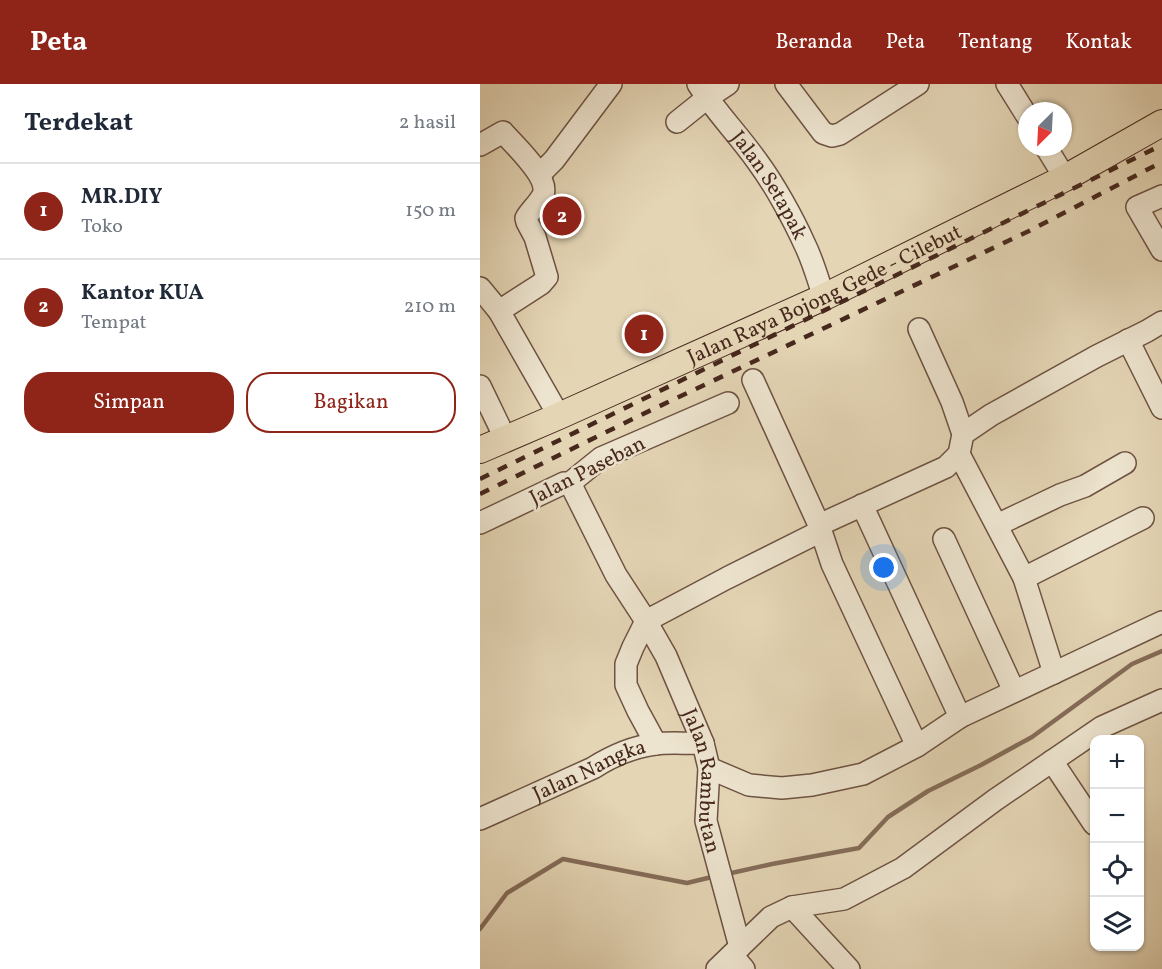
<!DOCTYPE html>
<html lang="id">
<meta charset="utf-8">
<style>
body{margin:0;font-family:Vollkorn,serif;background:#f2f2f3;color:#1f2937}
.controls{position:absolute;right:18px;bottom:18px;display:grid;overflow:hidden;border-radius:12px;box-shadow:0 2px 4px #0004}
.controls button{width:54px;height:54px;display:grid;place-items:center;padding:0;border:0;border-bottom:2px solid #e0e1e3;background:#fff;color:#1f2937;font:30px sans-serif}
.compass{position:absolute;left:538px;top:18px;width:54px;height:54px;border-radius:50%;background:#fff;box-shadow:0 2px 4px #0004;rotate:204deg}
.you{position:absolute;left:404px;top:484px;width:21px;height:21px;margin:-15px;border:4px solid #fff;border-radius:50%;background:#1a73e8;box-shadow:0 0 0 9px #1a73e833}
.badge{display:grid;place-items:center;width:39px;height:39px;border-radius:50%;background:#8f2418;color:#fff;font-size:20px;font-weight:700}
.pin{position:absolute;translate:-50% -50%;border:3px solid #fff;box-shadow:0 2px 6px #0006}
.list{margin:0;padding:0;list-style:none}
h2{display:flex;justify-content:space-between;align-items:center;height:78px;margin:0;padding:0 24px;font-size:26px}
h2 small{font-size:20px;font-weight:400;color:#747a83}
.list li{display:grid;grid-template-columns:39px 1fr auto;gap:18px;align-items:center;box-sizing:border-box;height:96px;padding:0 24px;border-top:2px solid #e0e1e3}
.list b{display:block;font-size:22px;white-space:nowrap}
.list p{margin:0;font-size:20px;white-space:nowrap;color:#747a83}
.list em{font-size:20px;font-style:normal;color:#747a83}
.actions{display:flex;gap:12px;padding:18px 24px}
.actions a{flex:1;padding:14px 0;border:2px solid #8f2418;border-radius:24px;text-align:center;font-size:21px;color:#8f2418}
.actions .main{background:#8f2418;color:#fff}
.icon{flex:none;width:33px;height:33px;fill:none;stroke:currentColor;stroke-width:2;stroke-linecap:round;stroke-linejoin:round}
.map{position:relative;flex:none;width:682px;height:885px;overflow:hidden}
header{display:flex;align-items:center;gap:36px;box-sizing:border-box;height:84px;padding:0 30px;background:#8f2418;color:#fff}
header strong{font-size:28px}
nav{display:flex;gap:33px;margin-inline-start:auto;font-size:21px}
main{display:flex}
aside{flex:1;background:#fff}
.map>svg:first-child{display:block}
</style>
<header>
<strong>Peta</strong>
<nav><a>Beranda</a><a>Peta</a><a>Tentang</a><a>Kontak</a></nav>
</header>
<main>
<aside>
<h2>Terdekat<small>2 hasil</small></h2>
<ul class="list">
<li><span class="badge">1</span><div><b>MR.DIY</b><p>Toko</p></div><em>150 m</em></li>
<li><span class="badge">2</span><div><b>Kantor KUA</b><p>Tempat</p></div><em>210 m</em></li>
</ul>
<div class="actions"><a class="main">Simpan</a><a>Bagikan</a></div>
</aside>
<div class="map">
<svg width="682" height="885" viewBox="0 0 682 885">
<rect width="100%" height="100%" fill="#e4d5b5"/>
<filter id="stains"><feTurbulence type="fractalNoise" baseFrequency=".00333" numOctaves="4"/><feColorMatrix values="0 0 0 0 .2 0 0 0 0 .09 0 0 0 0 .02 0 0 0 .5 -.17"/></filter>
<radialGradient id="worn" r=".72"><stop offset=".6" stop-color="#630" stop-opacity="0"/><stop offset="1" stop-color="#630" stop-opacity=".3"/></radialGradient>
<g fill="none" stroke-linecap="round" stroke-linejoin="round">
<path stroke="#856c59" stroke-width="4.5" d="M247,790L292,780L379,764L408,733L448,707L501,681L552,653L652,580L682,567
M0,845L27,809L83,775L207,799L236,792"/>
<defs>
<g id="minor">
<path id="s1" d="M218,0C235,27 258,50 277,77C294,100 313,134 325,161C333,177 338,196 344,213"/>
<path d="M306,0L343,49L352,52L360,50L438,0"/>
<path d="M527,0L547,32"/>
<path d="M197,38L227,14L248,0"/>
<path d="M0,61L23,48C34,61 70,93 63,111C59,119 51,126 46,134L47,138L55,153L67,193L61,200L19,227"/>
<path d="M566,63L585,94"/>
<path d="M60,90L74,76L131,0"/>
<path d="M682,112L657,123L682,166"/>
<path d="M0,204L19,227L79,332"/>
<path d="M439,245L472,318L483,350"/>
<path d="M648,256L682,324"/>
<path d="M273,296L339,441L352,480L437,662"/>
<path d="M0,302L26,356"/>
<path d="M479,370L544,494L574,589"/>
<path id="s2" d="M90,399L136,491L166,537L186,572L223,659L229,684L226,737L260,863"/>
<path d="M382,421L480,633"/>
<path d="M0,439L84,399H90L121,374L248,319"/>
<path d="M339,441L466,383L479,370L483,350L511,331L617,272L667,247L682,238"/>
<path d="M517,441L580,411L605,402L645,379"/>
<path d="M464,455L534,607"/>
<path d="M544,494L663,434"/>
<path d="M176,660L158,627L146,601V580L153,563L166,537L247,494L341,447"/>
<path d="M572,677L614,740"/>
<path d="M229,684L269,701L302,704L332,701L383,690L437,662L480,633L682,538"/>
<path id="s3" d="M0,735L113,684C132,672 152,663 175,660C191,658 208,660 223,659"/>
<path d="M312,823L369,885"/>
<path d="M252,871L264,885"/>
<path d="M237,885L291,833L312,823L364,815L423,784L515,716L622,643L682,616"/>
</g>
<g id="major">
<path id="s4" d="M0,366L79,332L344,213L585,94L682,39"/>
</g>
</defs>
<use href="#minor" stroke="#6e5343" stroke-width="24"/>
<use href="#major" stroke="#47281d" stroke-width="28"/>
<use href="#minor" stroke="#ede4cf" stroke-width="21"/>
<use href="#major" stroke="#e4d5b5" stroke-width="26"/>
<path stroke="#47281d" stroke-width="4.5" stroke-dasharray="10 10" stroke-linecap="butt" d="M0,395L682,61
M0,410L163,330L549,147L682,78"/>
</g>
<g text-anchor="middle" stroke-width="5" stroke-linejoin="round" paint-order="stroke">
<g font-size="21" fill="#47281d" stroke="#ede4cf">
<text dy="7" stroke="none"><textPath href="#s1" startOffset="124">Jalan Setapak</textPath></text>
<text dy="7" stroke="none"><textPath href="#s4" startOffset="378">Jalan Raya Bojong Gede - Cilebut</textPath></text>
<text transform="translate(107 386) rotate(-27)" y="7">Jalan Paseban</text>
<text dy="7" stroke="none"><textPath href="#s3" startOffset="120">Jalan Nangka</textPath></text>
<text dy="7" stroke="none"><textPath href="#s2" startOffset="330">Jalan Rambutan</textPath></text>
</g>
</g>
<rect width="100%" height="100%" filter="url(#stains)"/>
<rect width="100%" height="100%" fill="url(#worn)"/>
</svg>
<div class="controls">
<button>+</button>
<button>−</button>
<button><svg class="icon" aria-label="locate" viewBox="0 0 24 24"><circle cx="12" cy="12" r="6"/><path d="M12 2v4M12 18v4M2 12h4M18 12h4"/></svg></button>
<button><svg class="icon" aria-label="layers" viewBox="0 0 24 24"><path d="M12 4l9 5-9 5-9-5zM3 14l9 5 9-5"/></svg></button>
</div>
<svg class="compass" viewBox="-18 -18 36 36"><path d="M0-13l5 13h-10z" fill="#e53935"/><path d="M0 13l5-13h-10z" fill="#747a83"/></svg>
<div class="you"></div>
<div class="pin badge" style="left:164px;top:250px">1</div>
<div class="pin badge" style="left:82px;top:132px">2</div>
</div>
</main>
